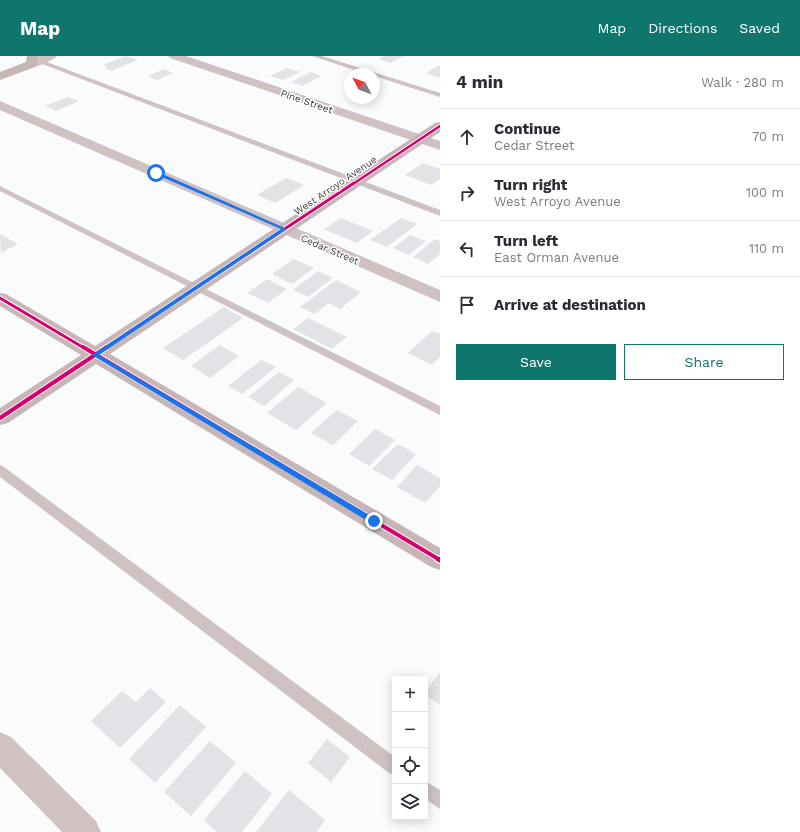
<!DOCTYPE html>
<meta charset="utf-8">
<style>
body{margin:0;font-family:"Work Sans",sans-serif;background:#f2f2f3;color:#2b2b33}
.controls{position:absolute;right:12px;bottom:12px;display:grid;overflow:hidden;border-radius:0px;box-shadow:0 2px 10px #0003}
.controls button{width:36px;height:36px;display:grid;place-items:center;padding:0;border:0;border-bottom:1px solid #e1e1e2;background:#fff;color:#2b2b33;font:20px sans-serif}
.compass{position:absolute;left:344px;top:12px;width:36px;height:36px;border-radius:50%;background:#fff;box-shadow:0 2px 10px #0003;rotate:311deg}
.stop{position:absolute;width:12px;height:12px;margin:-9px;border:3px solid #1a73e8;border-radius:50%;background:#fff}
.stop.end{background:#1a73e8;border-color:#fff;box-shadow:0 1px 4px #0008}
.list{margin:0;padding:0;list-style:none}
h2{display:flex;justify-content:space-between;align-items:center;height:52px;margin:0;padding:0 16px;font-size:17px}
h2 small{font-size:13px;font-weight:400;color:#7c7c81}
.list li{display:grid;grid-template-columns:26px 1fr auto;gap:12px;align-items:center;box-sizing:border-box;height:56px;padding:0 16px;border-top:1px solid #e1e1e2}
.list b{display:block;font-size:15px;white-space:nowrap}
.list p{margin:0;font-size:13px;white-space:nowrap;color:#7c7c81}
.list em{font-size:13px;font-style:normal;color:#7c7c81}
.actions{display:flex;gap:8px;padding:12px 16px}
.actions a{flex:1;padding:9px 0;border:1px solid #0f766e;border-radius:0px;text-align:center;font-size:14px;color:#0f766e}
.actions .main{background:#0f766e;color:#fff}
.icon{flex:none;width:22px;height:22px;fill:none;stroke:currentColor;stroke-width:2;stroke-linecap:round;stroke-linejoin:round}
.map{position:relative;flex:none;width:440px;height:776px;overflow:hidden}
header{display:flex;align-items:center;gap:24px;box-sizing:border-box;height:56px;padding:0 20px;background:#0f766e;color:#fff}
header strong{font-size:19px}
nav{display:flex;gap:22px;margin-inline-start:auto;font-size:14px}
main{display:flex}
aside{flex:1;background:#fff}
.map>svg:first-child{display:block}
</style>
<header>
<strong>Map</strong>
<nav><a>Map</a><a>Directions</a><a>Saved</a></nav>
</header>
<main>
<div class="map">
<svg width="440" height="776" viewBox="0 0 440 776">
<rect width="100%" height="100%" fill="#fafbfd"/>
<path fill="#e1e3e7" d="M125,0L138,4L111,15L104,12L107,11L103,9Z
M384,0H403L391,7L379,3Z
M440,9V22L426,17Z
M287,12L300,16L283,24L270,20Z
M164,13L173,17L157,24L148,20Z
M311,16L322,20L302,30L291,26Z
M68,41L79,45L56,55L45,50Z
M423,107L440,113V123L431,129L405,119Z
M286,122L304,129L275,147L257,139Z
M341,162L373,175L356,187L324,173Z
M401,162L417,168L387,191L370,184Z
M0,178L18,188L1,197Z
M410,179L426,185L409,199L393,192Z
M435,183L440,185V198L428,208L413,201Z
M294,203L314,212L292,228L272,218Z
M318,215L333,222L308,241L293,234Z
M267,223L287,233L268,247L247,237Z
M336,224L361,236L340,253L329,247L315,258L300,251Z
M224,251L243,262L183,304L163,292Z
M308,262L347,281L332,293L293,273Z
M432,275L440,278V301L432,309L408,297Z
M220,289L239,300L210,322L191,310Z
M261,304L276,311L242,338L228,330Z
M279,316L294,324L264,350L248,341Z
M298,331L327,347L296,374L267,357Z
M337,354L358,365L333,389L311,377Z
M375,373L395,384L369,410L349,398Z
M398,388L416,398L392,424L372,413Z
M417,409L440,422V430L425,447L397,431Z
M440,616V649L425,639V636Z
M150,632L166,646L120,692L91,665L122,635L136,646Z
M180,649L206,671L155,727L129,703Z
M327,683L350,701L331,726L308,707Z
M210,685L236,707L191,760L164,736Z
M245,715L272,738L242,776H217L204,764Z
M289,734L325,764L317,776H256Z"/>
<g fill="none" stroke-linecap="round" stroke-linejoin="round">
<path fill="#d0c2c3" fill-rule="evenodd" d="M312,0H322L440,37V41L374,20V18H366Z
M39,3L440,154V160L37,6L36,5Z
M0,130L440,350V359L0,135Z
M0,409L4,411L395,701V719L389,717L0,421Z
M425,725L440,734V753L425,743Z"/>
<path fill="#d0c2c3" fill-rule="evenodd" d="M41,0H57L55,2C47,6 36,13 27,11L25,8L27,5Z
M168,0H186L440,85V94L170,2Z
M0,45L440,234V246L0,54Z
M0,676L11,681L96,765L101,776H62L0,712Z"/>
<path fill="#c8b6b7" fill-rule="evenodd" d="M27,0H39L35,11L0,24V16L26,6Z
M440,66V76L110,298L440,492V514L431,511L96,308L8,367L0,369V352L81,299L0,250V237L6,238L95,290L435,67Z"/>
<defs>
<path id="cycleway-far3" d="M353,128L440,70"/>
<path id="cycleway-far2" d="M0,242L84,292
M105,292L354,127"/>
<path id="cycleway-far1" d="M83,291L440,504
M0,362L107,291"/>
<path id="cycleway" d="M438,503L440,504"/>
</defs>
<use href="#cycleway-far3" stroke="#fff" stroke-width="4"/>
<use href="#cycleway-far2" stroke="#fff" stroke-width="5"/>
<use href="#cycleway-far1" stroke="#fff" stroke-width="6"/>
<use href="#cycleway" stroke="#fff" stroke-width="8"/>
<use href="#cycleway-far3" stroke="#d6006c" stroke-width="2.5"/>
<use href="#cycleway-far2" stroke="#d6006c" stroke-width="3"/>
<use href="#cycleway-far1" stroke="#d6006c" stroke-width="4"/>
<use href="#cycleway" stroke="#d6006c" stroke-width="5"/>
</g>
<path fill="#1a73e8" d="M155,116H158L287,173L99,299L376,463V467H371L92,299L281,173L155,118Z"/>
<g text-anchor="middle" stroke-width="3" stroke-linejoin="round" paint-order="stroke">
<g font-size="10" fill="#353639" stroke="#fff">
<text transform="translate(307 45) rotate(19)" y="4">Pine Street</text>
<text transform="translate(335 129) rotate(-34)" y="4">West Arroyo Avenue</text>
<text transform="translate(330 193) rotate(23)" y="4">Cedar Street</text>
</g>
</g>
</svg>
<div class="controls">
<button>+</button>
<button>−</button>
<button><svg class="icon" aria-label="locate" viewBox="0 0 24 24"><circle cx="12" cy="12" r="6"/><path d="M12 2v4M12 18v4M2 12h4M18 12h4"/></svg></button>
<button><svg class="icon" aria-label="layers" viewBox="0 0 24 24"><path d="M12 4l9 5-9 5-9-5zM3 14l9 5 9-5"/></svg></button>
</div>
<svg class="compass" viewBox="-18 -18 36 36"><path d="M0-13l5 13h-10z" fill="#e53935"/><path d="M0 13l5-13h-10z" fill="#7c7c81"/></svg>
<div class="stop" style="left:156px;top:117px"></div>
<div class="stop end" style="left:374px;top:465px"></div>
</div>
<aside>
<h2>4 min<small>Walk · 280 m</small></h2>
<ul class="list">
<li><svg class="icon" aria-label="ahead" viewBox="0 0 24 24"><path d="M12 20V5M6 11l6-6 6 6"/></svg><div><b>Continue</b><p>Cedar Street</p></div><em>70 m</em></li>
<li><svg class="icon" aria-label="right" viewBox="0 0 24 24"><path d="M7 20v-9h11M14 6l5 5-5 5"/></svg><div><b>Turn right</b><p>West Arroyo Avenue</p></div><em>100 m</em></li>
<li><svg class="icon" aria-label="left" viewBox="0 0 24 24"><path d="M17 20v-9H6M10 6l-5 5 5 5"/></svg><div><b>Turn left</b><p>East Orman Avenue</p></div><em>110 m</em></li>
<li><svg class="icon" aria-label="arrive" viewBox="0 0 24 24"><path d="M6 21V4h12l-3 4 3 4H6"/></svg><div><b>Arrive at destination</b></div></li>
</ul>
<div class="actions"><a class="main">Save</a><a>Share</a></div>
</aside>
</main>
